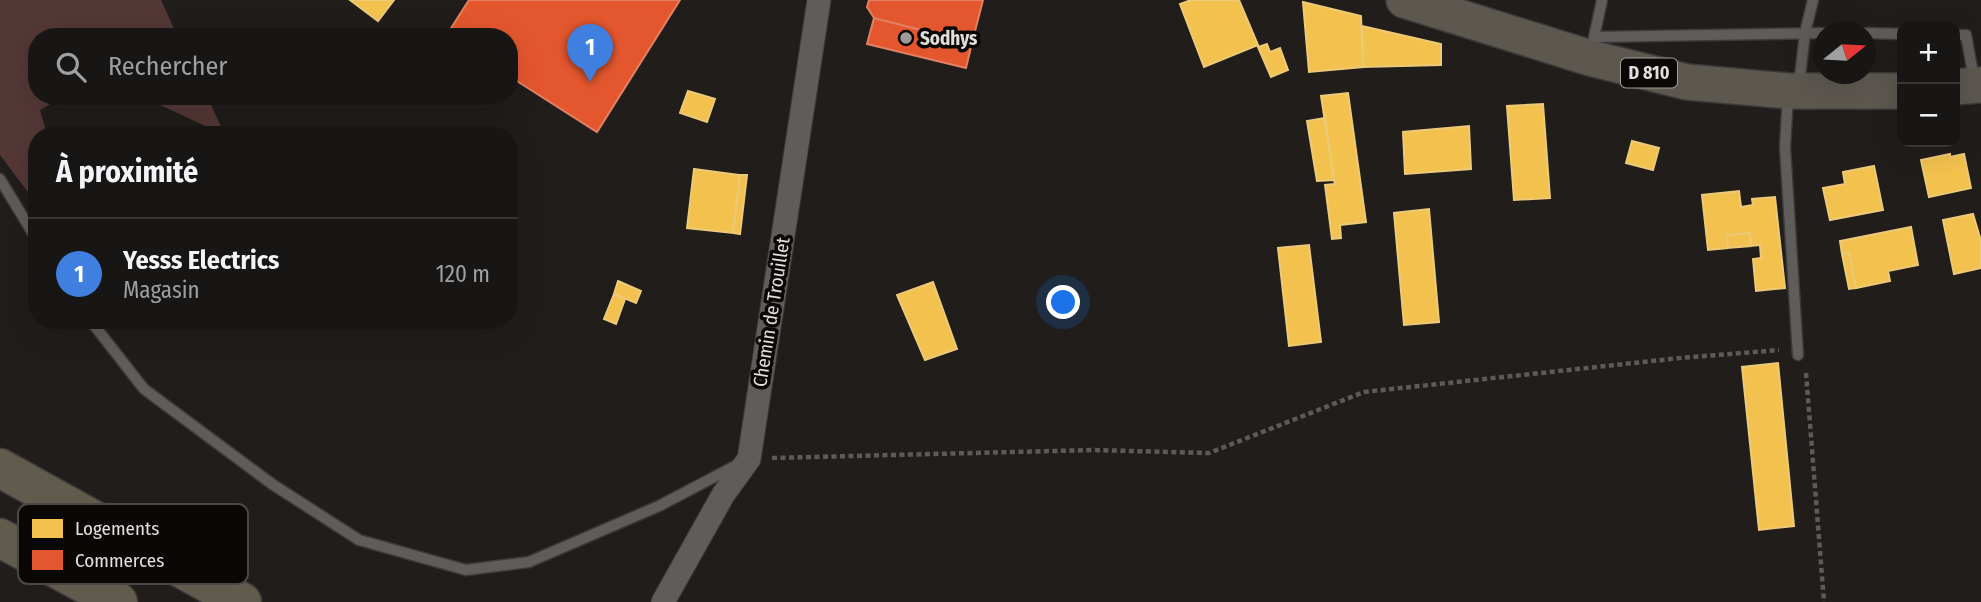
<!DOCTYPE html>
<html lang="fr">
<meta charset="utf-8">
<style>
body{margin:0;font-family:"Fira Sans Condensed",sans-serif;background:#211f1d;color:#f1f3f6}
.controls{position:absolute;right:21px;top:21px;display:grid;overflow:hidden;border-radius:14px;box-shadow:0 7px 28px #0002}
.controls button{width:63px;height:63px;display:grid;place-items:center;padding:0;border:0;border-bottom:2px solid #363534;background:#181614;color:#f1f3f6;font:35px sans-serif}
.compass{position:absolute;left:1813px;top:21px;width:63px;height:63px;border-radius:50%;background:#181614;box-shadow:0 7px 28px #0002;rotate:72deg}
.you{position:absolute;left:1064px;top:303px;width:24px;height:24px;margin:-18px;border:5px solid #fff;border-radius:50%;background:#1a73e8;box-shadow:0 0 0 10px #1a73e833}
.badge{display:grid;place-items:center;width:46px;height:46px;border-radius:50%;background:#b45309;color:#fff;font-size:23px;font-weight:700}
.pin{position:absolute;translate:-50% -58px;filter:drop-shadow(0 2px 4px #0008)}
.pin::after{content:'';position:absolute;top:37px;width:24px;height:21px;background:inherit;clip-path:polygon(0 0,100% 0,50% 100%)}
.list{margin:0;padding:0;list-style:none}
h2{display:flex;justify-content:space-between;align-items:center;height:91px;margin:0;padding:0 28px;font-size:30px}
h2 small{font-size:23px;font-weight:400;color:#9f9fa0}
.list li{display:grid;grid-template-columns:46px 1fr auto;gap:21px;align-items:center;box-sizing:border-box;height:112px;padding:0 28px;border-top:2px solid #363534}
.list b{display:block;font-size:26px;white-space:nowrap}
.list p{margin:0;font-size:23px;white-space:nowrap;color:#9f9fa0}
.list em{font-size:23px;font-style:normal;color:#9f9fa0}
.icon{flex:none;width:38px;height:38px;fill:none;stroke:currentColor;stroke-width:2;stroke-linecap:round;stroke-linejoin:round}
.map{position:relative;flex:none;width:1981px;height:602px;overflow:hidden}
.search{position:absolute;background:#181614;box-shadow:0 7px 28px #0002;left:28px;top:28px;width:490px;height:77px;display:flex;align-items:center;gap:18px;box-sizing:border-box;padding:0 24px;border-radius:28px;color:#9f9fa0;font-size:26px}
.panel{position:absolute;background:#181614;box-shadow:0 7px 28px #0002;left:28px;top:126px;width:490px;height:203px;border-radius:28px}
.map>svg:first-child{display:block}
</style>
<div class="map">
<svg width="1981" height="602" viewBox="0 0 1981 602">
<rect width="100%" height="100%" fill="#201d1b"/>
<path fill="#543737" d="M0,0H161L178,37H37V96H64L40,110L47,135H37V204L0,155Z
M120,96H207L225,135L160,105Z"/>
<path fill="#f2c14e" stroke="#edca78" stroke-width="2" d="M350,0H394L378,21Z
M1191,0H1239L1258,45L1204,67L1180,4Z
M1303,2L1361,16L1363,67L1309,72Z
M1362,26L1441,44V65L1363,67Z
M1267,44L1270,52L1280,48L1288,70L1271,77L1258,47Z
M688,91L715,99L707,122L680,113Z
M1348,93L1366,222L1340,225L1341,238L1332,239L1325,185L1335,184L1334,180L1321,96Z
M1543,104L1550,198L1514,200L1507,106Z
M1325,118L1334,180L1317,181L1307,121Z
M1469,126L1471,169L1405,174L1403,132Z
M1632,141L1659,148L1653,170L1626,163Z
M1950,154V157L1964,154L1971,188L1929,197L1921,160Z
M1874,166L1883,210L1830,220L1823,188L1845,184L1843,172Z
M694,169L740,175L733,233L687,228Z
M740,175H747L740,234L733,233Z
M1739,191L1741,207L1753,205L1752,199L1775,197L1785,288L1756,291L1753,259L1761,258L1760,245L1751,246L1750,233L1727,235L1728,248L1708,250L1702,195Z
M1429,209L1439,322L1404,325L1394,213Z
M1973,214L1981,241V268L1954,274L1943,220Z
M1911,227L1918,265L1888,271L1890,281L1856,288L1849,253L1842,254L1840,241Z
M1750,233L1751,246L1728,248L1727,235Z
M1309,245L1321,342L1289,346L1278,248Z
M1849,253L1856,288L1849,289L1842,254Z
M618,281L641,291L636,303L614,294Z
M933,282L957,349L925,360L897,295Z
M614,294L625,299L616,324L604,319Z
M1778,363L1794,526L1759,530L1742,367Z"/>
<path fill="#e4572e" stroke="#e38062" stroke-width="2" d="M469,0H680L597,132L509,76V37L446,36Z
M869,0H983L972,43L874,18L867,7Z
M874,18L972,43L966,68L867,44Z"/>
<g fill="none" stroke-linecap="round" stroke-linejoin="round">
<defs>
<path id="lane" d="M1866,33L1902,34
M1955,35H1966L1974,79
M1594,37L1824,33
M1593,42L1602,0
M1799,85L1805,33L1813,0
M1788,95L1785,147L1798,355
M0,179L37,240
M90,320L144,389L272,484L359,540L466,570L529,562L659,506L737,465"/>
<path id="street" d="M663,602L723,495L749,459L819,0"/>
<path id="primary" d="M1404,0L1590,58L1687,82L1789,91H1902
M1955,87L1981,85"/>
<path id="highway" d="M0,468L242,602
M0,538L118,602"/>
</defs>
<use href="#lane" stroke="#3c3a39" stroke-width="13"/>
<use href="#street" stroke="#3c3a39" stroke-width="25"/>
<use href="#primary" stroke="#3c3a39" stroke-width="38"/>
<use href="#highway" stroke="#3c3a39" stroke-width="41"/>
<path stroke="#5d5b59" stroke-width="4.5" stroke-dasharray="5 3.5" stroke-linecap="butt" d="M1806,373L1824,602
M772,458L1093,450L1209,453L1364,392L1680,358L1779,350"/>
<use href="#lane" stroke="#5f5d5c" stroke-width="10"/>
<use href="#street" stroke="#5f5d5c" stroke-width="23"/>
<use href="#primary" stroke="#5c5850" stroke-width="35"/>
<use href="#highway" stroke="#615b4e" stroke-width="38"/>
</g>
<circle fill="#9d9a98" stroke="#0a0806" stroke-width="2.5" cx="906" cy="38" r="7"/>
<g text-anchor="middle" stroke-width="7" stroke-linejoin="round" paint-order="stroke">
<rect fill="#0a0806" stroke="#a09e9b" stroke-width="2" x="1621" y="58.5" width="56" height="29" rx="5"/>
<g font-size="18" font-weight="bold" fill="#e1dedb">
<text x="1649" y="79">D 810</text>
</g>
<g font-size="19" font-weight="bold" fill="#e1dedb" stroke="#0a0806" text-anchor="start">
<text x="920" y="45">Sodhys</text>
</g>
<g font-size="19" fill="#e1dedb" stroke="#0a0806">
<text transform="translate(771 312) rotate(-81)" y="7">Chemin de Trouillet</text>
</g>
</g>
<rect x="18" y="504" width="230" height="80" rx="10" fill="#0a0806" stroke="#4a4846" stroke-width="2"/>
<rect x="32" y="519" width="31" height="19" fill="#f2c14e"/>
<rect x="32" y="550" width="31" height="20" fill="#e4572e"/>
<g font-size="19" fill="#e1dedb">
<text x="75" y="535">Logements</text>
<text x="75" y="567">Commerces</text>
</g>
</svg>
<div class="controls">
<button>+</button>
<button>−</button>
</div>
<svg class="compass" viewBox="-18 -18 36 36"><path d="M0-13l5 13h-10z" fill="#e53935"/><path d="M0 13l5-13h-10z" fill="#9f9fa0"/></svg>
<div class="you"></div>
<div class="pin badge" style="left:590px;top:82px;background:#3f7fe0">1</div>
<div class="search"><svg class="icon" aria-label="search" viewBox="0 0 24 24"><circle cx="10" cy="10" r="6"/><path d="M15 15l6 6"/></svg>Rechercher</div>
<section class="panel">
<h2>À proximité<small></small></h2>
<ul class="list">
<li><span class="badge" style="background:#3f7fe0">1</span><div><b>Yesss Electrics</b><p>Magasin</p></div><em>120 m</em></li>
</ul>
</section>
</div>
